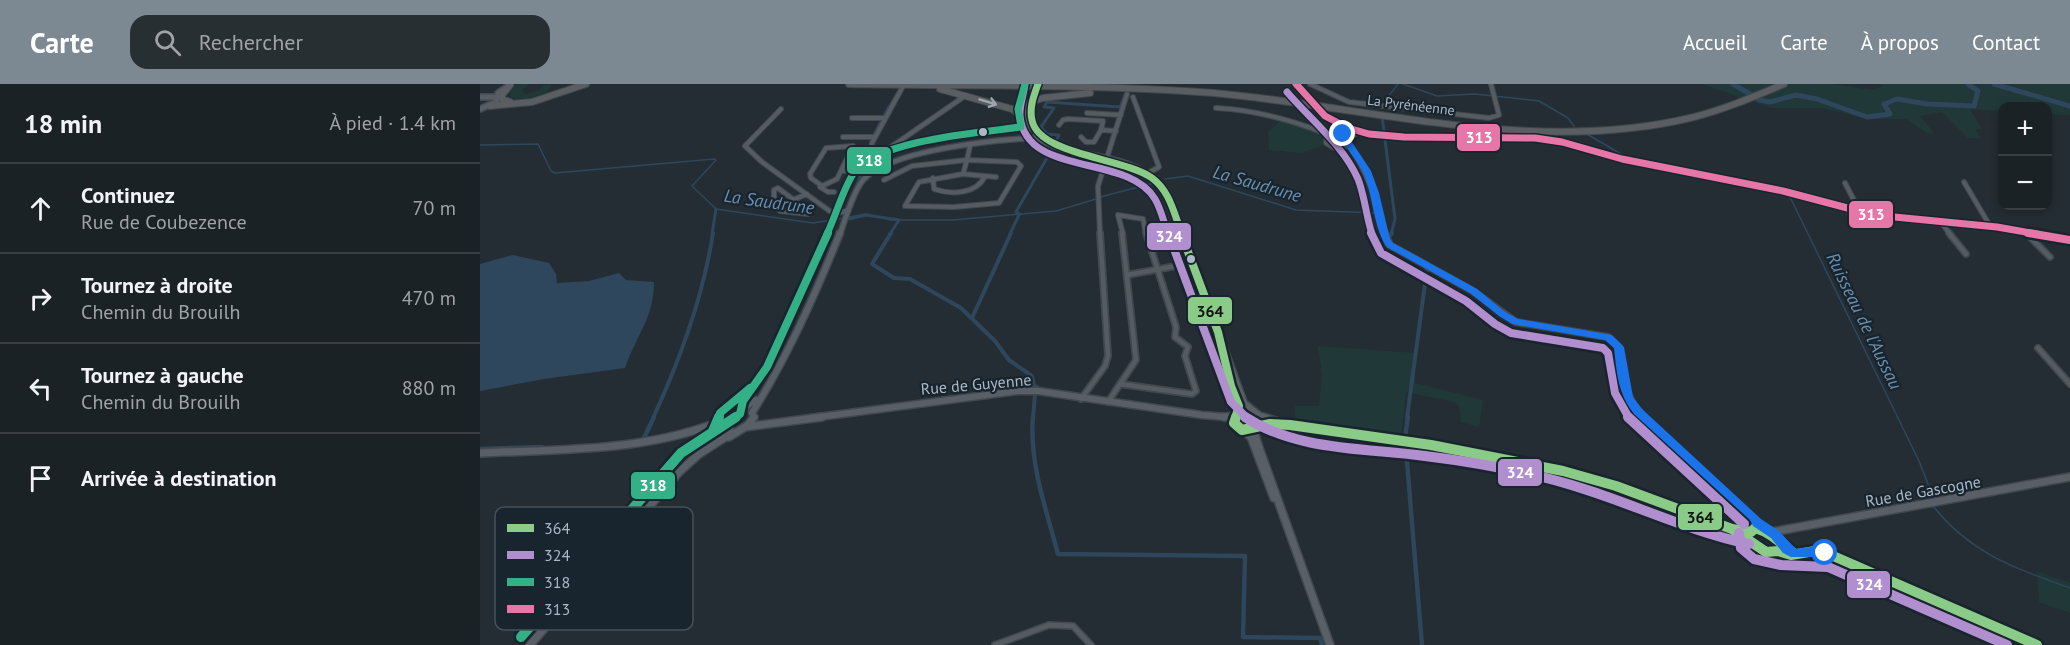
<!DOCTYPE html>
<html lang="fr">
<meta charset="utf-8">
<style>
body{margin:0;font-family:"PT Sans",sans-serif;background:#282f32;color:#f1f3f6}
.controls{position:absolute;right:18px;top:18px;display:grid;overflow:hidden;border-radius:12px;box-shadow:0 3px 9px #0003}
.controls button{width:54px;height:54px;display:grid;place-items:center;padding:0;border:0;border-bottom:2px solid #393f43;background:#1b2226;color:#f1f3f6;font:30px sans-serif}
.stop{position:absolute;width:18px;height:18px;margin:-14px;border:4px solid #1a73e8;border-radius:50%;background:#fff}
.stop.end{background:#1a73e8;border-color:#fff;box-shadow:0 2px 6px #0008}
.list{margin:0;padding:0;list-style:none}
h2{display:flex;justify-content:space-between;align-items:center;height:78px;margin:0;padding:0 24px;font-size:26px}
h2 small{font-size:20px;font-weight:400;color:#a0a4a7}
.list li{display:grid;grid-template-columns:39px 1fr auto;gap:18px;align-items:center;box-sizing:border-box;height:90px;padding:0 24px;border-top:2px solid #393f43}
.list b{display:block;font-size:22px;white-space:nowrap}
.list p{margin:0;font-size:20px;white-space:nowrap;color:#a0a4a7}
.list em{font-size:20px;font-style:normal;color:#a0a4a7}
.icon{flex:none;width:33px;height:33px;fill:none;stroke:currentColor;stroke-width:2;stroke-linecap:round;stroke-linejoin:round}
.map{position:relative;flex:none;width:1590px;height:561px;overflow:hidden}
header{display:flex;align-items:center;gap:36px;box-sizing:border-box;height:84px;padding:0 30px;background:#7c8993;color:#fff}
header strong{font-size:28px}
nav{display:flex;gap:33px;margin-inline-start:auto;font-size:21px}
.search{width:420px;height:54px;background:#282f32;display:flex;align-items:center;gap:15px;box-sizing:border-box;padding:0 21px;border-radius:18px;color:#a0a4a7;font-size:22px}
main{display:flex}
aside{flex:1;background:#1b2226}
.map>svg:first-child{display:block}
</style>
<header>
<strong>Carte</strong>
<div class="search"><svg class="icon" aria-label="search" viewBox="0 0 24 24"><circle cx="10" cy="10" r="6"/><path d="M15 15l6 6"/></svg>Rechercher</div>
<nav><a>Accueil</a><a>Carte</a><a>À propos</a><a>Contact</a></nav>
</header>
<main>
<aside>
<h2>18 min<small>À pied · 1.4 km</small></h2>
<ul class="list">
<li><svg class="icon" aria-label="ahead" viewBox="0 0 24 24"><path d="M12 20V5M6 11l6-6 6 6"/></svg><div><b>Continuez</b><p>Rue de Coubezence</p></div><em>70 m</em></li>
<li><svg class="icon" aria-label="right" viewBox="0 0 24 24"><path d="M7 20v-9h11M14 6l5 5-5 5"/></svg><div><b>Tournez à droite</b><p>Chemin du Brouilh</p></div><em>470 m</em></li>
<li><svg class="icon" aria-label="left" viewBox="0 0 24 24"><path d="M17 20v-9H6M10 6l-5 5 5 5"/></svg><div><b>Tournez à gauche</b><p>Chemin du Brouilh</p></div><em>880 m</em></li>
<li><svg class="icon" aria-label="arrive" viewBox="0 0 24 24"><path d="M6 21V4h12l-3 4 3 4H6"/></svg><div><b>Arrivée à destination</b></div></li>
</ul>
</aside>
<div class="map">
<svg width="1590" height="561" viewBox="0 0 1590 561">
<rect width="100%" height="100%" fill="#242d33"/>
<path fill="#213839" d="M37,0H50L42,6L45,10L57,7L64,1H71L70,6C58,13 44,16 31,14L30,7Z
M1222,0H1354L1392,6L1403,2L1400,0H1590V31L1568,30V22H1522V27L1490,25L1502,45H1495L1500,54H1488L1462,28L1440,32L1454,49L1448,50L1426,35H1388L1341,24H1291Z
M803,34L844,50L845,61L820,69L789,66L788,48Z
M838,262L934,269L935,299L1003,316L999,343L981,338L979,322L974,318L926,308L921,355L814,340L815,322H839L842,291Z
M1557,487L1590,499V529L1559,518Z"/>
<path fill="#2e475c" d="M33,171L69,179L76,190L77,199L109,197L139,189L146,196L174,198C174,234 156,252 145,284L64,295L0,307V180Z"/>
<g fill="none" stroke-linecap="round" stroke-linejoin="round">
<path stroke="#2e475c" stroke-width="1.5" d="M923,0L957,12L995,10L1059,17L1088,34L1094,42
M910,20L908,13L918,0
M1105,49L1148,74
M0,61L58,60L71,87L75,89L234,75L236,76L212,102L236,125L333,139L364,134
M685,95L708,92L816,126L897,129
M1309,111L1439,377L1450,405L1449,416
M620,113L674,99
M369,133L386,130L411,136H473L576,127L616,115
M1453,422C1491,470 1535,484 1590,504"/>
<path stroke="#2e475c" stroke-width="3" d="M902,32L915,135L911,150
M403,33L417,10
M576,57L579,51L567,50L561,43L574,24L564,23L567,18L640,23L645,11
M383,85L393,53L402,35
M377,101L382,88
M540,130L536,128L572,65
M369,135L386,131L419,136L410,150
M232,150L236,125
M530,150L539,131"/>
<path stroke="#2e475c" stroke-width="4" d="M411,149L392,180L414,194L430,195L481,224L515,257L529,276L552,292L554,302L557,303
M912,149L904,160L937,178
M492,234L531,149
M173,334C200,276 223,213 233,149
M553,334L555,310
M927,334L947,185L944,181"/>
<path stroke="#2e475c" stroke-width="4.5" d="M553,333C549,379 566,425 578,470L765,472L763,553L840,554L842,561
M928,333L925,353L942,561
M163,356L174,333
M0,365L62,363"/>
<path stroke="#2e475c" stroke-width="5" d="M1253,0L1280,16L1290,18L1316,11L1337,15L1387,33L1410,30L1404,20L1417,15L1447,20L1494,22L1498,7L1488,0
M1514,0L1590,22"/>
<defs>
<path id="street-far2" d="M830,0L869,18L1009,34L1019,31L1011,0
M653,13L679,83L668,89
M736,24C774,26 809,35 844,49L847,52L846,59L854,64L870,62
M301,25L265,62L282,78L351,128L359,129L369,126
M607,29L641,31
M372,34H404
M854,38C880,72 896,108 905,150
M579,41L583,36L588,35L623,37L621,46
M363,53H395
M601,53L606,58H614L621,46L636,47
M868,57L871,52L880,48
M373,62L357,95L342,102L331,94L330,90L346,64Z
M395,74L482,14
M487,76L537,78L541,82L519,119L474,123L425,122L439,98L483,90Z
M487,76L490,62
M361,87L386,86
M387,88L392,59L422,4
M505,92L516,93
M453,94L454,105C471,111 497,110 505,92L483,90
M404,96L432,82L487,76
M1484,98L1510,142
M1365,99L1380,128
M340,103L348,108H354
M298,104L330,128L328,130L300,127L294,121V106Z
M315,115L327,110
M1460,137L1470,150
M620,150L618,102L647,10
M643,150L638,131L663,135L666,150"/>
<path id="street-far1" d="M905,149L910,161L993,207L1036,238L1128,253L1139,263L1146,305L1153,320L1165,334
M1469,149L1486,170
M1547,150L1570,173
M647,191L712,179
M1558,264L1590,300
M640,300L712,310L716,307L705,272L708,263L695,253L696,243L666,149
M601,315L625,282L628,272L620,149
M628,318L656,276L642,149"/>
<path id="street" d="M1163,333L1284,444
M515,561L569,541L593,542L611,561"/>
<path id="secondary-far2" d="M816,0L827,13
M555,6L550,31L561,53
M546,20L545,34L548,48
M837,25C903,75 1003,43 1080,58C1101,62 1121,70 1141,75C1194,88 1249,95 1302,107C1333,114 1363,126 1394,131C1448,140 1503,140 1557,150
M553,54C562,56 570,61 579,64C614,73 657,73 682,103C693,116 697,134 703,150
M360,150C365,136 374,105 384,95C412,66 512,56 553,54L559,50"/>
<path id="secondary-far1" d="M702,149L764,319L780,332L787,334
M1548,149L1590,156
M744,272C747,285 759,319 758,329
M272,329C308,272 335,211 360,149
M247,334L276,316
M331,334L538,307H558L722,331L746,333L757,330
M755,334L761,328L772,327"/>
<path id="secondary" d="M744,333H747
M756,333L754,335L757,344L766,347
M783,333L799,338
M265,343L342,333
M779,343L790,340L810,341L927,357L1083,387L1136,402L1252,445L1286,468L1298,467L1311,471L1335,467L1351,471L1557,561
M777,344L775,351L778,361L850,561
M764,347L771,353L794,414
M249,353L268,341L274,333
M0,369C84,365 172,368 251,333
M1271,448C1284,440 1294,447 1301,459L1298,467
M1292,448L1590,393
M50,561L199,388L219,370L247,352L250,344"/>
<path id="primary" d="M0,13H16
M0,25L16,18L18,9L30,1"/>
<path id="highway" d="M369,0C491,2 613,0 734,9C890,23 1054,71 1210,34C1243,26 1273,13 1304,0
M30,1L22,11V15L30,18
M460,5L532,25L545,34
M550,18L563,14L610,9
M10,22L52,18L106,0"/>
</defs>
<use href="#street-far2" stroke="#42494e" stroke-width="6"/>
<use href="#street-far1" stroke="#42494e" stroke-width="8"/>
<use href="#street" stroke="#42494e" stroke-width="8"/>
<use href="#secondary-far2" stroke="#42494e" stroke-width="7"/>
<use href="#secondary-far1" stroke="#42494e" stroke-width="9"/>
<use href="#secondary" stroke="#42494e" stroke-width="10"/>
<use href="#primary" stroke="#414a50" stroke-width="8"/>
<use href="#highway" stroke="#40494f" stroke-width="8"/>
<use href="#street-far2" stroke="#545b62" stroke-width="4"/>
<use href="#street-far1" stroke="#545b62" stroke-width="4.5"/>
<use href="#street" stroke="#545b62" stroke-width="5"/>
<use href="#secondary-far2" stroke="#585f67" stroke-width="4.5"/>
<use href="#secondary-far1" stroke="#585f67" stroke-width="6"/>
<use href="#secondary" stroke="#585f67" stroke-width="7"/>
<use href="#primary" stroke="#565d64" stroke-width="5"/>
<use href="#highway" stroke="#5a5d61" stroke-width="6"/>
<defs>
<path id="secondary-bridge" d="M555,6L558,0
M827,13L837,25"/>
</defs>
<use href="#secondary-bridge" stroke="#42494e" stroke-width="7" stroke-linecap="butt"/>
<use href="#secondary-bridge" stroke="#585f67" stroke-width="4.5"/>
<defs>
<path id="bus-1-far2" d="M558,0C554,11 549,24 552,36C558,71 645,74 672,94C690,107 694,130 702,150"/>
<path id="bus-1-far1" d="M701,149L738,248L751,302L759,322L755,334"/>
<path id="bus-1" d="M756,333L754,339L762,346L790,340L810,341L951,361L1083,387L1136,402L1252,445L1286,468L1298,467L1311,471L1335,467L1351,471L1557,561
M1252,445L1271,448L1275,444C1292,449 1301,460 1315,470"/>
<path id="bus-2-far2" d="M545,0C544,10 539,22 540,32C546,94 648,69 675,115C681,125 684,139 688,150
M807,8C831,36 863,61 878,95C885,113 886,132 892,150"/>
<path id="bus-2-far1" d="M688,149L751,318L767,334
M891,149L901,169L986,217L1015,240L1031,249L1123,264L1128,269L1135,309L1149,334"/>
<path id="bus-2" d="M765,333C817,367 885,364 945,372C986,377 1026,384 1066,394C1136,411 1199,445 1269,460
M1148,333L1264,440
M1259,449L1261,464L1274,475L1301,481L1348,483L1527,561"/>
<path id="bus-3-far2" d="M347,150C356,131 362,108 373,90C394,56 504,48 541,43L538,25L545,0"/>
<path id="bus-3-far1" d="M239,334L240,329L270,304
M253,334L260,330L263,317L287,283L348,149"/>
<path id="bus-3" d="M233,347L239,333
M41,553L201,369L256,333"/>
<path id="bus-4-far1" d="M816,0L845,32L868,44L889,50L924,53L1055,54L1082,58L1142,75L1303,107L1394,131L1517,143L1557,150"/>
<path id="bus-4" d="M1548,149L1590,156"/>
</defs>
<use href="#bus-1-far2" stroke="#18242e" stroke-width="10"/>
<use href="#bus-1-far1" stroke="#18242e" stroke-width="13"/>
<use href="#bus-1" stroke="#18242e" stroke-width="15"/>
<use href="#bus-2-far2" stroke="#18242e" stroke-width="10"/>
<use href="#bus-2-far1" stroke="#18242e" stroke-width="13"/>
<use href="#bus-2" stroke="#18242e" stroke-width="15"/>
<use href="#bus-3-far2" stroke="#18242e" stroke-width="10"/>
<use href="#bus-3-far1" stroke="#18242e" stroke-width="13"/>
<use href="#bus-3" stroke="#18242e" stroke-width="15"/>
<use href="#bus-4-far1" stroke="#18242e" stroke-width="10"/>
<use href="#bus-4" stroke="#18242e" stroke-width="13"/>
<use href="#bus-1-far2" stroke="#8acb87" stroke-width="7"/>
<use href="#bus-1-far1" stroke="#8acb87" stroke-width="8"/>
<use href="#bus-1" stroke="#8acb87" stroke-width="10"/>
<use href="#bus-2-far2" stroke="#b18ecd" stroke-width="7"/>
<use href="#bus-2-far1" stroke="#b18ecd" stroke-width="8"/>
<use href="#bus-2" stroke="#b18ecd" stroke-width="10"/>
<use href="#bus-3-far2" stroke="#33b086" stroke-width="7"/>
<use href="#bus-3-far1" stroke="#33b086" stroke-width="8"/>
<use href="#bus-3" stroke="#33b086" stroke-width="10"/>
<use href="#bus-4-far1" stroke="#e776a8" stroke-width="7"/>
<use href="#bus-4" stroke="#e776a8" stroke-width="8"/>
</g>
<defs><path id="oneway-shaft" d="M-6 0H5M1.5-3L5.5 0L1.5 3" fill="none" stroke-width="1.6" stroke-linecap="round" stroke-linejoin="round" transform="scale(1.5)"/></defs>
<use stroke="#9ca7b2" href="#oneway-shaft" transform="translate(508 18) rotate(17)"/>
<path fill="#1a73e8" d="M861,49H866L891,87L899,109L910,155L913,159L997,205L1025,228L1038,235L1132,251L1144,263L1153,313L1162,325L1281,435L1299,447L1316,465C1328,463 1338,461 1349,465V473H1311L1303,469L1291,454L1273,442L1270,436L1154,330C1138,309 1137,291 1134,264L1125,256L1032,240L1019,232L990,209L907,163C894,146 893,112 884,90C878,76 862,62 861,49Z"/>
<g fill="#acbac6" stroke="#18242e" stroke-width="2">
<circle cx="503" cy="48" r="5"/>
<circle cx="711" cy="175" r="5"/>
</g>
<g text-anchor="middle" stroke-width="4.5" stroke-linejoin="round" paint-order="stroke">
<g font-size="14" fill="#acbac6" stroke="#18242e">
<text transform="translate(931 21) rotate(7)" y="5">La Pyrénéenne</text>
</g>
<g font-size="16" fill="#acbac6" stroke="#18242e">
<text transform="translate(496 300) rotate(-5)" y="6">Rue de Guyenne</text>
<text transform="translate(1443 407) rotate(-10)" y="6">Rue de Gascogne</text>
</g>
<g font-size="18" font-style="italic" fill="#6a90ad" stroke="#18242e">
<text transform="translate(777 100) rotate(16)" y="6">La Saudrune</text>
<text transform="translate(289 118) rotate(8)" y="6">La Saudrune</text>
<text transform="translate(1384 237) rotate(64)" y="6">Ruisseau de l'Aussau</text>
</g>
</g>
<rect x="15" y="423" width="198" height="123" rx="9" fill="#18242e" stroke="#44515c" stroke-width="1.5"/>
<rect x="27" y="440" width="27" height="8" fill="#8acb87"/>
<rect x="27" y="467" width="27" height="8" fill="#b18ecd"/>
<rect x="27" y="494" width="27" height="8" fill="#33b086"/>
<rect x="27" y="521" width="27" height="8" fill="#e776a8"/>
<g font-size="16" fill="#acbac6">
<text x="64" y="450">364</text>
<text x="64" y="477">324</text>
<text x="64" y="504">318</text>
<text x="64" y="531">313</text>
</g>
<g stroke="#18242e" stroke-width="2">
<rect x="976" y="39" width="45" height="29" rx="6" fill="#e776a8"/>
<rect x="366" y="62" width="46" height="29" rx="6" fill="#33b086"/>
<rect x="1368" y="116" width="46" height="29" rx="6" fill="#e776a8"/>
<rect x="666" y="138" width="46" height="29" rx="6" fill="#b18ecd"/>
<rect x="707" y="212" width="46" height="29" rx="6" fill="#8acb87"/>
<rect x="1017" y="374" width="46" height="29" rx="6" fill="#b18ecd"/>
<rect x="150" y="387" width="46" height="29" rx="6" fill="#33b086"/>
<rect x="1197" y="419" width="46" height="28" rx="6" fill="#8acb87"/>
<rect x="1366" y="486" width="45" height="29" rx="6" fill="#b18ecd"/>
</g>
<g font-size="16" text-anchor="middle" font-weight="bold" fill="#fff">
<text x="999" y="59">313</text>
<text x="389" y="82">318</text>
<text x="1391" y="136">313</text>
<text x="689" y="158">324</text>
<text x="1040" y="394">324</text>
<text x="173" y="407">318</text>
<text x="1389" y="506">324</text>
</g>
<g font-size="16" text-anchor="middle" font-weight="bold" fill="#111">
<text x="730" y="233">364</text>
<text x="1220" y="439">364</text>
</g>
</svg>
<div class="controls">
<button>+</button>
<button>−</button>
</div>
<div class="stop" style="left:1345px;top:469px"></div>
<div class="stop end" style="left:863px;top:50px"></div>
</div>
</main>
